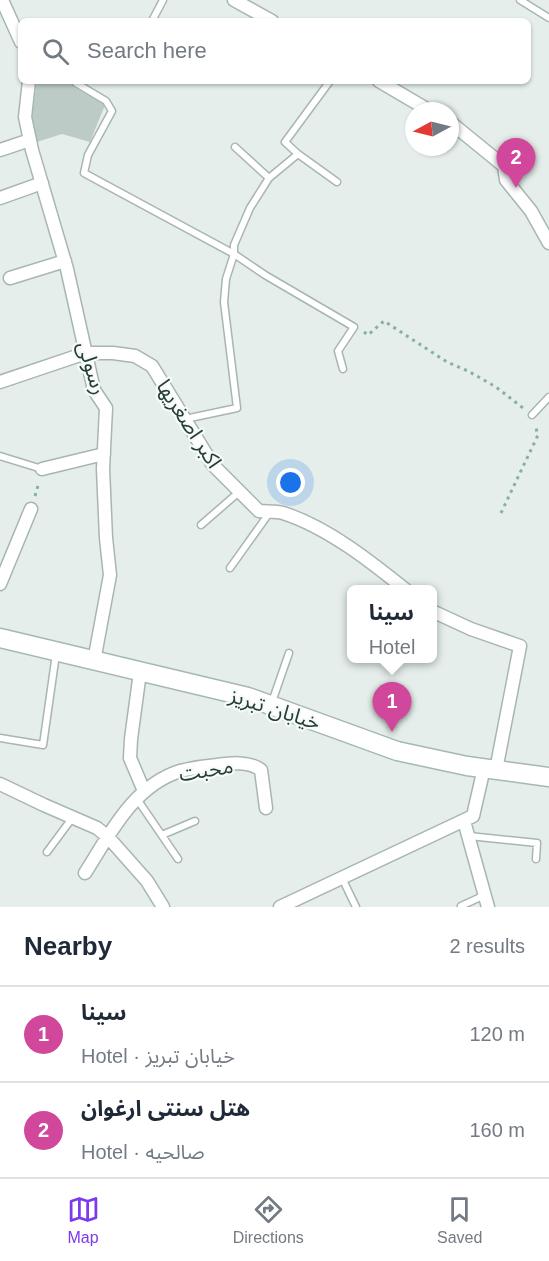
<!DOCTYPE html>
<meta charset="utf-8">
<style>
body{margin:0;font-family:Arial,"Noto Sans Arabic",sans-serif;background:#f2f2f3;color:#1f2937}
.compass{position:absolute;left:405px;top:102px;width:54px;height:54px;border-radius:50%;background:#fff;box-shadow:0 2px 4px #0004;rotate:263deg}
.you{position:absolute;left:291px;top:483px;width:21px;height:21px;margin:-15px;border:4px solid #fff;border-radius:50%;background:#1a73e8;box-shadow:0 0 0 9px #1a73e833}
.badge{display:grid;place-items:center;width:39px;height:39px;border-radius:50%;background:#7c3aed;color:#fff;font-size:20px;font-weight:700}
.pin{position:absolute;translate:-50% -50px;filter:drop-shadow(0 2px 3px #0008)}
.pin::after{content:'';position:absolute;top:32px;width:21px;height:18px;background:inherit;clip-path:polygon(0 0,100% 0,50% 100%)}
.popup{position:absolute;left:347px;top:585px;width:90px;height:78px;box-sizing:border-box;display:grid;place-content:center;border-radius:9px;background:#fff;filter:drop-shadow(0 2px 4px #0005);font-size:20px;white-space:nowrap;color:#747a83}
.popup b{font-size:22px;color:#1f2937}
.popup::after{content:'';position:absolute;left:50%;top:100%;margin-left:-12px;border:12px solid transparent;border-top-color:#fff}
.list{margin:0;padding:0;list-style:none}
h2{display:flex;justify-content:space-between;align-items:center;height:78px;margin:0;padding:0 24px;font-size:26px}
h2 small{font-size:20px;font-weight:400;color:#747a83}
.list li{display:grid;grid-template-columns:39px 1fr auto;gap:18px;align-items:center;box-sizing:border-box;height:96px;padding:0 24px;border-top:2px solid #e0e1e3}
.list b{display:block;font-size:22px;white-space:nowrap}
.list p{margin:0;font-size:20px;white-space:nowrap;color:#747a83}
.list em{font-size:20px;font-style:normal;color:#747a83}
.icon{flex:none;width:33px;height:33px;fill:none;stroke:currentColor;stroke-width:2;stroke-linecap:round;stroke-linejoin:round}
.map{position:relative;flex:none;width:549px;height:907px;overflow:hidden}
.search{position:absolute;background:#fff;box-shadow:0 2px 4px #0004;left:18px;right:18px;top:18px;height:66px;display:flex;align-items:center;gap:15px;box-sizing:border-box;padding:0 21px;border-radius:9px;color:#747a83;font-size:22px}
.sheet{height:270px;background:#fff}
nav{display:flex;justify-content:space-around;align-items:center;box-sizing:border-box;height:84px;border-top:2px solid #e0e1e3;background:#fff;font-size:16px;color:#747a83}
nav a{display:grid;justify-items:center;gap:3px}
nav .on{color:#7c3aed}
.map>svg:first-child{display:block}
</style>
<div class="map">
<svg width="549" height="907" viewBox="0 0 549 907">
<rect width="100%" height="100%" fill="#e5eeea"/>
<path fill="#bdcbc6" d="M37,81H74V87L105,105L90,142L62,134L37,142L30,126Z"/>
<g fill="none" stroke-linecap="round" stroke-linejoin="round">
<defs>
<path id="lane" d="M520,0L549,18
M152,21L163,0
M76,81V83L106,101L112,111L88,155L84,173L234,254L265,275L354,327L338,351L343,369
M330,81L285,142L298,154L337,182
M235,147L269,178
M532,415L549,397
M185,419L237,408L224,302L226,279L234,254V245L250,208L269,178L298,154
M0,456L42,469
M201,525L239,492
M230,568L270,512
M272,702L289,653
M0,738L43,745L56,654
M137,799L178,859
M162,835L195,821
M469,836L537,843L536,859
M47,852L73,817
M342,878L356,907
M461,906L485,895"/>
<path id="street" d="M2,0L21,42
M234,0L272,21
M29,81L25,117L32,150L67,269L94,390L106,408L103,469L106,538L110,575L94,661
M379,81L430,111
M450,122L504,166L506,180L531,211L549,243
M0,150L30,140
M0,198L42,183
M10,278L65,261
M0,382L86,353H113L135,356L152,366L213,465L259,511C267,512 275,511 283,513C327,527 370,561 406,590
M42,469L104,454
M0,584L31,509
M432,611L471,629L520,646L496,770
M140,672L131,739L130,758L144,791
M0,784L44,805L97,828L108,837L147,881L163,907
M464,821L488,907
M85,873C110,834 133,786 180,771C192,768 204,766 217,765C231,763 249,761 261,770L266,808
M280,907L473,816L484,768"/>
<path id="secondary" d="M0,638L248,697L397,751L467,766L549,777"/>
</defs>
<use href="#lane" stroke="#a8b6b1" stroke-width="9"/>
<use href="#street" stroke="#a8b6b1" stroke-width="15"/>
<use href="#secondary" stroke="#a4b9b1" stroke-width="21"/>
<path stroke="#87b0a2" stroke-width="3" stroke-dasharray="3 4.5" stroke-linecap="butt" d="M364,332L368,335L384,321L447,362L468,371L496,387L523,408
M35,496L39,482
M501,513L538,435L535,425"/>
<use href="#lane" stroke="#fff" stroke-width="6"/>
<use href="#street" stroke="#fff" stroke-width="12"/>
<use href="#secondary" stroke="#fff" stroke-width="18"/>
</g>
<g text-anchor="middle" stroke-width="4.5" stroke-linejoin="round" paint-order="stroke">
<g font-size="21" fill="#253f37" stroke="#f6faf8">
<text transform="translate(92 368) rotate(73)" y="7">رسولی</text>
<text transform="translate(189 424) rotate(57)" y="7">اکبر اصغریها</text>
<text transform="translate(275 709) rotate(18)" y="7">خیابان تبریز</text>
<text transform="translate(206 770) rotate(-9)" y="7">محبت</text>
</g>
</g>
</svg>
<svg class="compass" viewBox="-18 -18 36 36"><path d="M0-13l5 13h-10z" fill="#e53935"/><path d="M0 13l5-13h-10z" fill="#747a83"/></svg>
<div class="you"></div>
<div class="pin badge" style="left:392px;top:732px;background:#d1479c">1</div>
<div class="popup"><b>سینا</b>Hotel</div>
<div class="pin badge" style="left:516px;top:188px;background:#d1479c">2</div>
<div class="search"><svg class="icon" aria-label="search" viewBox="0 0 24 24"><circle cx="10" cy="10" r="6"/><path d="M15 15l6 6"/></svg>Search here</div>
</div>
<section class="sheet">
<h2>Nearby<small>2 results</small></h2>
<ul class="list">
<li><span class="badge" style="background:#d1479c">1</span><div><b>سینا</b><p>Hotel · خیابان تبریز</p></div><em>120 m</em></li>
<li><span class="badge" style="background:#d1479c">2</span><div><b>هتل سنتی ارغوان</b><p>Hotel · صالحیه</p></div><em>160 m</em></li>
</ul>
</section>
<nav>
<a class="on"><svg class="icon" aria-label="map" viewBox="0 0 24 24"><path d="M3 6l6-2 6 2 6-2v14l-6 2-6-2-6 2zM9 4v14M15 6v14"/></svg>Map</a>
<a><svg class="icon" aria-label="directions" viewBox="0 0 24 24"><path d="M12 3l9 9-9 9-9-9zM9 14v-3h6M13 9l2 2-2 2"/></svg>Directions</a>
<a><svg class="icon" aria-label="saved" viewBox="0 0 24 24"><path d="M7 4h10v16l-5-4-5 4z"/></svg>Saved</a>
</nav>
